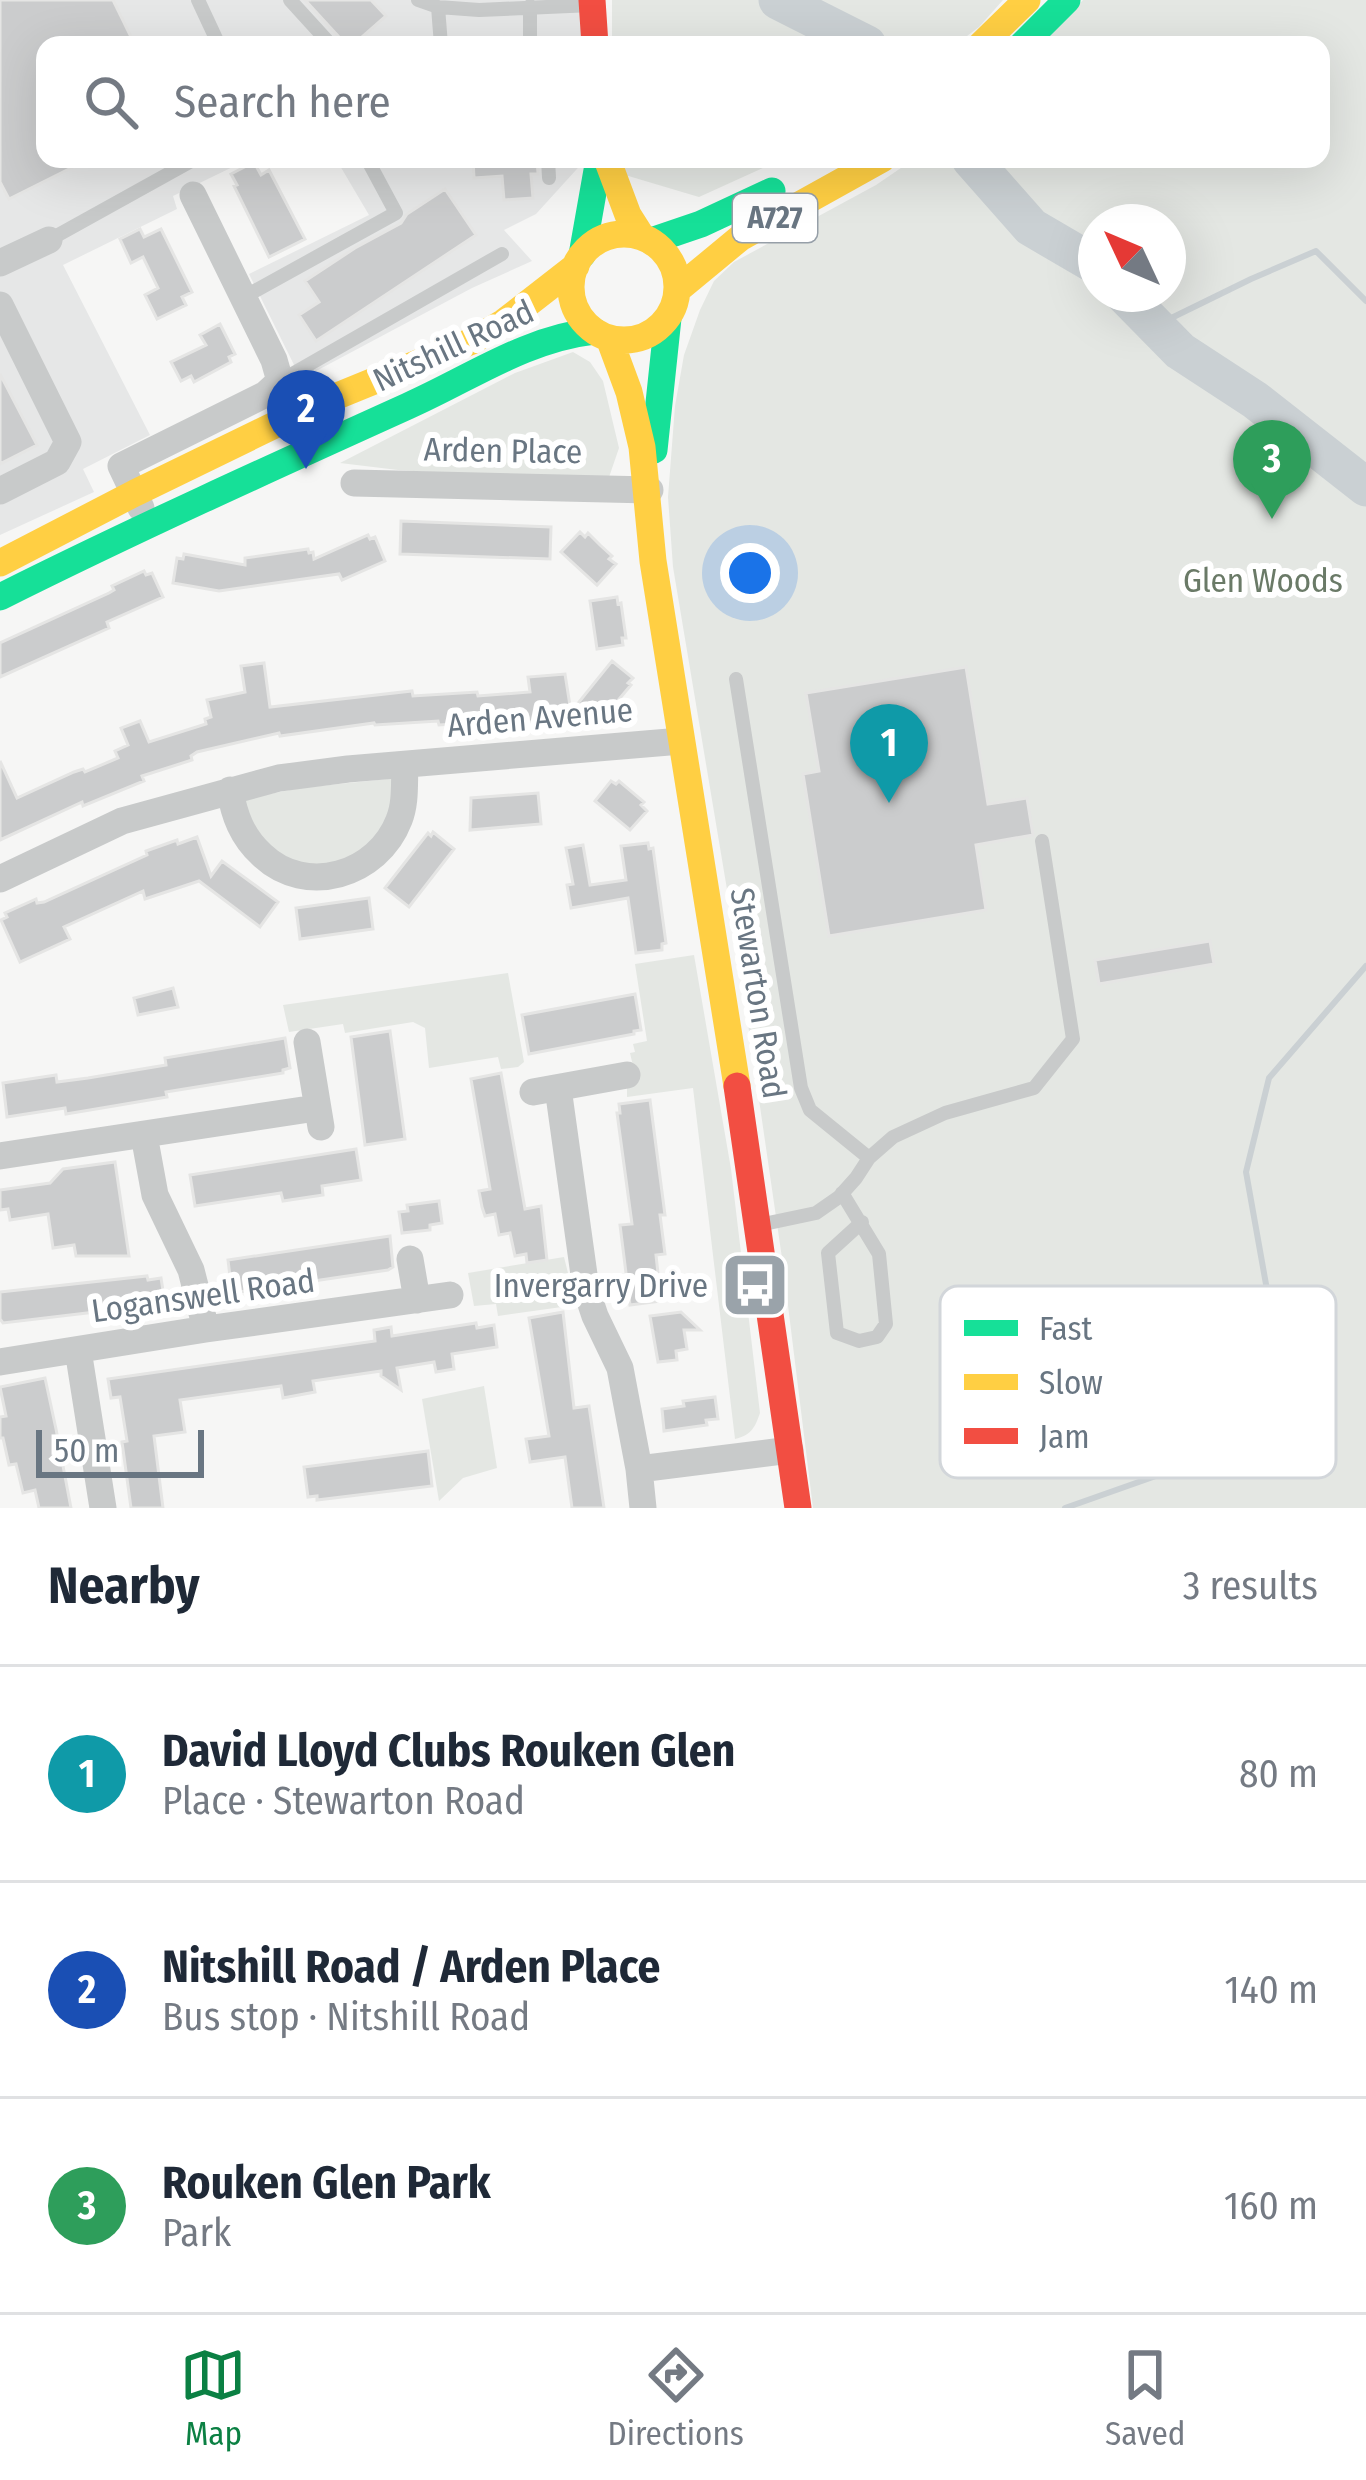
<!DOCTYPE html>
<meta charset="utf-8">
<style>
body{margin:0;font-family:"Fira Sans Condensed",sans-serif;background:#f2f2f3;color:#1f2937}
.compass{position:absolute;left:1078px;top:204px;width:108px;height:108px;border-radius:50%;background:#fff;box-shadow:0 12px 48px #0002;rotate:314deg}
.scale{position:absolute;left:36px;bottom:30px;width:168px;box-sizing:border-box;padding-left:12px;border:6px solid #697682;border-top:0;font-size:33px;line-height:42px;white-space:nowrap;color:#697682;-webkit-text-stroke:9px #fff;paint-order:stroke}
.you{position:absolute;left:750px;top:573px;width:42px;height:42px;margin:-30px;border:9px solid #fff;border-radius:50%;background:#1a73e8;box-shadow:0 0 0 18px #1a73e833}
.badge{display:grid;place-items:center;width:78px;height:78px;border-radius:50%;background:#0b8043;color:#fff;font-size:39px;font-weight:700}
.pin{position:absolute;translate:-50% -99px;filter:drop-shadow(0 3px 6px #0008)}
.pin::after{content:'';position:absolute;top:63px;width:42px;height:36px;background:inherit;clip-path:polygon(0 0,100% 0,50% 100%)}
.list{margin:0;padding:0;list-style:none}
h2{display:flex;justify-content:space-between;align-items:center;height:156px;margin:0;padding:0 48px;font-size:51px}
h2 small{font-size:39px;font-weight:400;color:#747a83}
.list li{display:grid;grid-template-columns:78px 1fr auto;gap:36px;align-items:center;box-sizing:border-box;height:216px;padding:0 48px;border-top:3px solid #e0e1e3}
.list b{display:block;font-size:45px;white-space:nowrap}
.list p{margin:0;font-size:39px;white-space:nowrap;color:#747a83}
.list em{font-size:39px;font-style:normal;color:#747a83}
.icon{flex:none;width:66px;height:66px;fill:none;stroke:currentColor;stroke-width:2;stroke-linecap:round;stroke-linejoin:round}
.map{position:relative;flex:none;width:1366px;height:1508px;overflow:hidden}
.search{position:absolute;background:#fff;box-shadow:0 12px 48px #0002;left:36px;right:36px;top:36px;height:132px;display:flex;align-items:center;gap:30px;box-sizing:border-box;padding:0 42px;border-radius:24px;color:#747a83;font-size:45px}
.sheet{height:804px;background:#fff}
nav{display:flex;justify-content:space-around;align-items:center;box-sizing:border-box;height:168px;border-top:3px solid #e0e1e3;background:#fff;font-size:33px;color:#747a83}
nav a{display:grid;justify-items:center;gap:6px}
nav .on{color:#0b8043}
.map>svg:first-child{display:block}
</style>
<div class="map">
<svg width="1366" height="1508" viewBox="0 0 1366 1508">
<rect width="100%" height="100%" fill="#f6f6f5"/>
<path fill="#e6e7e7" d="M0,0H592L595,45H45V159H249L173,196L177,209L63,265L150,435L83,469L94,492L0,535Z
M336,159H586L536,214L504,230L532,261L472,288L301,379L249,274L369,215Z"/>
<path fill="#e4e7e3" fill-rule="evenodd" d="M612,0H1003L979,27L955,45H612Z
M1083,0H1366V1508H813L783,1265L738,955L673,567L668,497L675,406L684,355L700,310L714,281L734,262L876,185L914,159H1321V45H1042ZM1096,222H1168V294H1096Z
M622,159H783L699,197L625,175Z
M573,352L590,362L603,381L619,448L607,483L398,470L340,463L515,373Z
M397,778V800L378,841L341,865L296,866L258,843L243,799L300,788Z
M694,955L731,1169L760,1413C755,1427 752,1435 735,1439L693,1088L627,1097V1088L636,1079L630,1053L635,1052L633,1044L647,1041L635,964Z
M508,973L524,1062L518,1067L501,1069L498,1057L429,1068L425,1028L413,1022L345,1033L343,1024L289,1032L283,1005Z
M564,1257L576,1305L498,1316L496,1304L474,1306L468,1273Z
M484,1386L497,1468L463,1478L439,1501L422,1399Z"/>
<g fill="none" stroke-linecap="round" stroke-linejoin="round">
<path stroke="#cad0d3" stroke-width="6" d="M1155,326L1251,279L1316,251L1366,301
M1065,1508L1269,1436L1287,1425L1289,1412L1278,1374L1277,1346L1246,1172L1269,1078L1366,966"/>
<path stroke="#cad0d3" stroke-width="39" d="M778,0L867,45
M971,159L1031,227L1096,265
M1124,294L1180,351L1255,400L1366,487"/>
</g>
<path fill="#cbcccd" stroke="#e5e5e4" stroke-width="3" d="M0,0H113L135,45H45V159H89L9,199L0,182Z
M305,0H371L386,16L353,45H342L339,37Z
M473,159H537L538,174H531L533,198L504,200L502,176L474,178Z
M254,162L261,175L269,170L305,239L269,257L234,186L237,185L231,174Z
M445,189L476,235L316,341L299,315L319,302L305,281L355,248L401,223L407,214Z
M140,229L144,237L161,229L192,292L182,297L186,305L157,319L145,295L158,288L143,257L131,263L120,239Z
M220,324L235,354L229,357L231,362L194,382L191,376L181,381L171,362L206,345L200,335Z
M0,374L37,445L0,464Z
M401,521L551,527L550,559L400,554Z
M580,532L585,537L588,533L600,545L612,556L609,559L616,564L597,585L561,552Z
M368,535L370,539L375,537L385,561L342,580L339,574L219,591L173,583L177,558L183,559L184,554L245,565V558L308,549L309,553L313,552L314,559Z
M144,571L146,575L152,573L163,597L107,622L109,628L0,677V643L109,593L114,590L112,586Z
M617,597L618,604L621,603L626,638H622L623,645L597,649L590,601Z
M612,661L633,678L628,683L631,685L609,711L606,709L601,716L497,725V721L439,725L438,721L375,725L374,723L280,736L279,733L197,752L191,756L192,760L142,776L144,781L83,806L82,802L0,840V761L17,798L74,772L83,769L85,772L118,758L115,751L128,745L121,728L140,721L149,742L206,724L205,719L211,717L207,700L245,692L241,666L264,663L270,707L412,691L413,696L477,692L478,696L530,692L528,677L565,674L571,712Z
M966,667L988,804L1027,798L1033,835L976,845L986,910L829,936L803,774L819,771L806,693Z
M611,781L616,784L619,781L644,802L641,805L647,811L630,830L595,801Z
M538,793L541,824L470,830L471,798Z
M433,832L454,849L409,907L385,888L428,833L431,836Z
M197,837L211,876L222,861L278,902L260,927L199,881L145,899L143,891L64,927L70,939L20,962L1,920L7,917L5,913L36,899L37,903L44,902L147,855L146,851L177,840L178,844Z
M648,843L649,849L653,848L666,943L662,944V950L636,953L628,898L571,908L567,885L573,884L566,848L583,845L590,885L626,880L621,846Z
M369,898L373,929L300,939L296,908Z
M1210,941L1214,964L1099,984L1095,960Z
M173,988L178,1007L138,1015L134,998Z
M635,994L641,1030L634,1031V1034L529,1054L522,1015Z
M390,1031L405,1139L365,1145L351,1037Z
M285,1038L290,1068L283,1070V1073L166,1092L167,1097L84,1111L66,1114L65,1108L7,1117L3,1083L56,1075L57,1082L88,1078L166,1065L165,1058Z
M501,1073L525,1209L541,1206L547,1260L527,1263L526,1254L515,1256L510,1233L499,1235L495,1214L485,1216L482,1207L479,1191L490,1189L471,1079Z
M650,1100L665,1215H660L665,1254L656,1255L661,1301L630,1305L620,1225L632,1224L617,1113H620L619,1104Z
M356,1149L361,1180L322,1186L323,1195L283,1201L281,1193L195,1206L190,1175Z
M115,1162L129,1256H76L74,1245L53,1248L48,1214L10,1220L8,1209L0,1210V1190L50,1183L63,1169Z
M439,1201L442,1223L430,1225V1230L402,1233L399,1212L408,1211L407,1205Z
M390,1236L393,1267L388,1270L232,1293L228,1260Z
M147,1276L148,1280L161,1278L165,1303L145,1306L146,1313L122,1317L121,1309L3,1323L0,1319V1292Z
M563,1312L574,1408L589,1406L604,1508H572L565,1457L530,1462L526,1439L549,1436L529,1318Z
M681,1312L700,1330H684L687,1349L676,1351L677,1360L658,1362L650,1316Z
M476,1323L477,1328L494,1325L497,1347L452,1354L454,1369L436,1372L434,1362L397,1368L401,1390L381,1376V1371L313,1381L315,1392L283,1398L281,1386L180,1400L185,1432L154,1436L163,1508H131L122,1442L127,1441L120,1397L111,1398L108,1379L375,1341L374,1330L391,1327L392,1336Z
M45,1378L56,1429L71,1508H39L35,1490L23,1493L16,1464L9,1465L3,1438H0V1417L6,1416L0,1387Z
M715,1397L718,1419L706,1420L707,1425L664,1431L662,1409L684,1406L683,1401Z
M428,1451L432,1486L317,1500V1496L308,1497L304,1467Z"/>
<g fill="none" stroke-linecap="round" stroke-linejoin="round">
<path stroke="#c8caca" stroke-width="14" d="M198,0L219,45
M290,0L331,45
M418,0L438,7L479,10L592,5
M438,7L441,45
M530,45V6
M548,159L549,178
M49,240L195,159
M244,297L396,213L367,159
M280,381L502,254
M736,679L801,1088L810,1110L869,1158
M842,1193L879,1254L886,1324L877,1337L859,1341L837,1333L828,1253L862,1222
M759,1225L816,1213L839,1197L856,1178L869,1158L893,1137L945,1113L1034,1088L1073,1039L1042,841"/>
<path stroke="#c8caca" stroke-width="27" d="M0,263L49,240
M0,305L68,442L57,462L0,491
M354,483L650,490
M141,508L121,466L266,394L280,381L274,360L193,195
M230,790C234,815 242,837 262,855C306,897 378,875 399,820C406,803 404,783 405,765
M0,879L122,821L279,778L348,769L681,741
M307,1042L321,1127
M558,1088L586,1289L595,1316L620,1368L639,1469
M533,1092L627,1075
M144,1135L155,1195L191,1270L206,1329
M0,1156L316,1108
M410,1259L417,1300
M78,1350L103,1508
M0,1362L206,1329L450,1295
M643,1508L639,1469L790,1450"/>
<path stroke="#16e098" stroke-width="27" d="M1022,45L1067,0
M651,241L701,224L772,191
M582,255L599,159
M654,450L668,318
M0,597C134,530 271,468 408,406C471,378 525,339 594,331"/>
<path stroke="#ffcf43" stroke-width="27" d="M981,45L1027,0
M607,159L628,215L642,237
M571 287a53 53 0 1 1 106 0a53 53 0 1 1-106 0Z
M677,290L740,238L882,159
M609,338L629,392L642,447L653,561L737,1086
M0,563L135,493L320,403L472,341L504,322L576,266"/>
<path stroke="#f24e42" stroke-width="27" d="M592,0L595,45
M737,1086L798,1508"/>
</g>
<defs>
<symbol id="bus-square" viewBox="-11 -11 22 22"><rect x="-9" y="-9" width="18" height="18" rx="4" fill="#9aa3aa" stroke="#fff"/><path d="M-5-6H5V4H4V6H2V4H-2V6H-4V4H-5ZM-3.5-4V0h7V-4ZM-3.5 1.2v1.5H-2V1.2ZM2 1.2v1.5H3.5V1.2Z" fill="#fff"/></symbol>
</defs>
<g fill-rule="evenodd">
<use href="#bus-square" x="717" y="1247" width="76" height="76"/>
</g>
<g text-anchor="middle" stroke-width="12" stroke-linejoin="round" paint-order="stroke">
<rect fill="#fff" stroke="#969fa8" stroke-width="3" x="733" y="194" width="84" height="48" rx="9"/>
<g font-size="30" font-weight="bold" fill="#697682">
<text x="775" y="228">A727</text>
</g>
<g font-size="33" fill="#697682" stroke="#fff">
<text transform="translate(453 345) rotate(-25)" y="12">Nitshill Road</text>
<text transform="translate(503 450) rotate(1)" y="12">Arden Place</text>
<text transform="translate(540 717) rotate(-5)" y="12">Arden Avenue</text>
<text transform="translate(759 993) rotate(81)" y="12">Stewarton Road</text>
<text transform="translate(203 1295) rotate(-8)" y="12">Loganswell Road</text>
</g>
<g font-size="33" fill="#6a7a67" stroke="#fff">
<text x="1263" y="592">Glen Woods</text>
</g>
<g font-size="33" fill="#697682" stroke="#fff" text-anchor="end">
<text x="708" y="1297">Invergarry Drive</text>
</g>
</g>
<rect x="940" y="1286" width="396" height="192" rx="18" fill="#fff" stroke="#d2d6da" stroke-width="3"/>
<rect x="964" y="1320" width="54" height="16" fill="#16e098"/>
<rect x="964" y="1374" width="54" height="16" fill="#ffcf43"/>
<rect x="964" y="1428" width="54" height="16" fill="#f24e42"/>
<g font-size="33" fill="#697682">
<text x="1039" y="1340">Fast</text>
<text x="1039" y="1394">Slow</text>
<text x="1039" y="1448">Jam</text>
</g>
</svg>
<svg class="compass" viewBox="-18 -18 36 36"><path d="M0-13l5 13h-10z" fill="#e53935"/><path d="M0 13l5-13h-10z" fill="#747a83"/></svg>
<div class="scale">50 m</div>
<div class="you"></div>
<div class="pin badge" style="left:889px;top:803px;background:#0f9aa8">1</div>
<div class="pin badge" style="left:306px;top:469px;background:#1a4fb4">2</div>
<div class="pin badge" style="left:1272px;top:519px;background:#2e9e5b">3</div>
<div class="search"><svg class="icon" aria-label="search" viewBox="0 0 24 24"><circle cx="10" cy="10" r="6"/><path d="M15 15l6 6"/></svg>Search here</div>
</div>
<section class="sheet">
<h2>Nearby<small>3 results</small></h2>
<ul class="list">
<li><span class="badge" style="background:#0f9aa8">1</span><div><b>David Lloyd Clubs Rouken Glen</b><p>Place · Stewarton Road</p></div><em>80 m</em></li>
<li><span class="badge" style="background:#1a4fb4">2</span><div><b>Nitshill Road / Arden Place</b><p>Bus stop · Nitshill Road</p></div><em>140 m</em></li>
<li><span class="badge" style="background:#2e9e5b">3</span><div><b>Rouken Glen Park</b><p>Park</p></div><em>160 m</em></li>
</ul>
</section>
<nav>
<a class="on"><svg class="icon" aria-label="map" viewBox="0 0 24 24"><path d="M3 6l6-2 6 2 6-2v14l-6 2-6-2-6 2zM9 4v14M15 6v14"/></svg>Map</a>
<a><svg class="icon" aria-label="directions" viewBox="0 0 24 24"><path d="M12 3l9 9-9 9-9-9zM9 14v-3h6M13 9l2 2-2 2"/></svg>Directions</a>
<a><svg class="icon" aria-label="saved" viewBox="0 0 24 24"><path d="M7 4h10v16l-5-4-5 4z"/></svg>Saved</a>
</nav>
